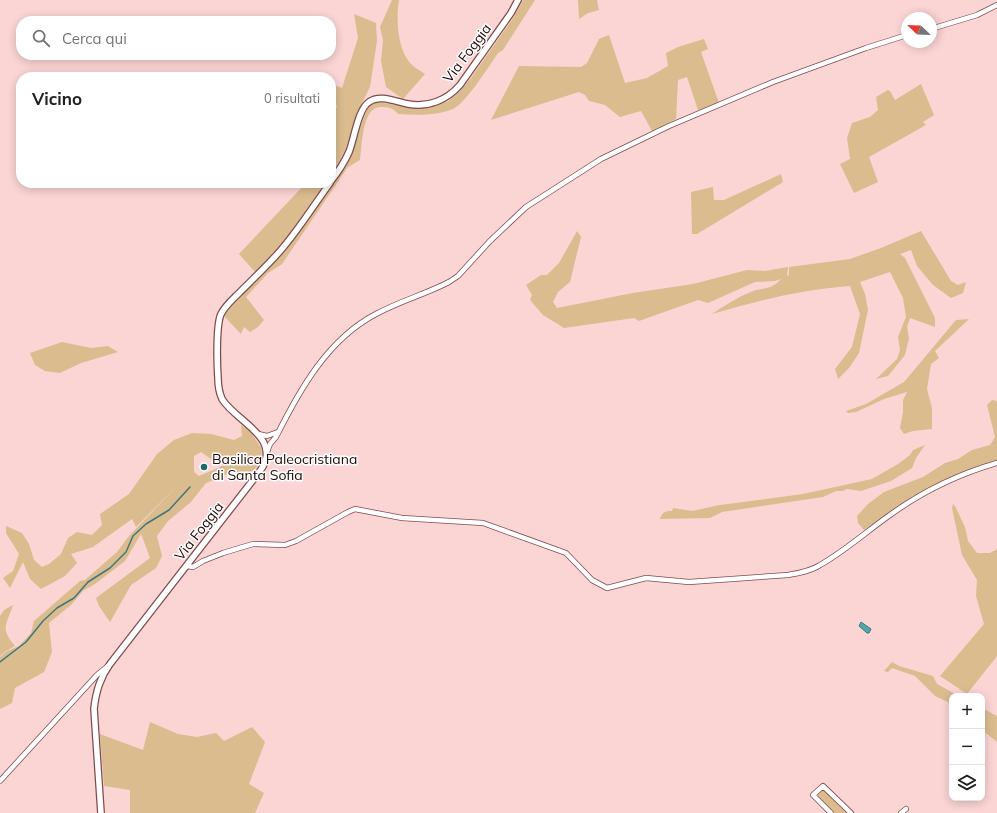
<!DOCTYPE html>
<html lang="it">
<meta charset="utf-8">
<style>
body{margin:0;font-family:Mulish,sans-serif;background:#f6f6f6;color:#202124}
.controls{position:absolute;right:12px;bottom:12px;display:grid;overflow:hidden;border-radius:8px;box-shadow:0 2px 10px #0003}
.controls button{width:36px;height:36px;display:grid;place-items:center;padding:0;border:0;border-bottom:1px solid #e0e0e0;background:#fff;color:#202124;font:20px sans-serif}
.compass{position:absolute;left:901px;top:12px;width:36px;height:36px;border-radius:50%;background:#fff;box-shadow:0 2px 10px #0003;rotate:293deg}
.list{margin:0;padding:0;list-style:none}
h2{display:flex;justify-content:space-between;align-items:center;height:52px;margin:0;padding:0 16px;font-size:17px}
h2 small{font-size:13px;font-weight:400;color:#757577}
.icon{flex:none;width:22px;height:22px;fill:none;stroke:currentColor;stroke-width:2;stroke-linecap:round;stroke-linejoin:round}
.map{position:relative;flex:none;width:997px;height:813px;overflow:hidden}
.search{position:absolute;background:#fff;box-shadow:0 2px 10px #0003;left:16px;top:16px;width:320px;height:44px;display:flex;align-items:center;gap:10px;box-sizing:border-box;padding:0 14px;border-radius:16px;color:#757577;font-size:15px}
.panel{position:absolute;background:#fff;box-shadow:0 2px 10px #0003;left:16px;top:72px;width:320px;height:116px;border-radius:16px}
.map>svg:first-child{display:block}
</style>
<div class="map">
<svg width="997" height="813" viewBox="0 0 997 813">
<rect width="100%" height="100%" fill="#fbd4d4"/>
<path fill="#dabc8f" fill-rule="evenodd" d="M392,0H399C396,18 397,48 410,63C414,67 420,71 425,74L403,99L386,87L381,61L383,40L380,27Z
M523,0H535L503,50L498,53C489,66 466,103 453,109C436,116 416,115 398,114C393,108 389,107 381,107C362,106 362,146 360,160L348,167L282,264L268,273L246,297L264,320L258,327L250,332L244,327L241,334L224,316L233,302L286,249L332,185L348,161L366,112L370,105L377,102L422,109L447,102L460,91L471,78L514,17Z
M578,0H597L599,10L588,13L579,19Z
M354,14L376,23L377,41L370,87L358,111L345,151L331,175V120L337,106L334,104L335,100L331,98V84L342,88L358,38Z
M609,35L625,83L647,78L668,66L666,53L678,47L704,39L708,49L701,52L719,103L698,110L687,77L678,80L676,119L652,131L641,111L620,117L605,105L589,101L585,95L579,92L491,120L519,66L581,67L587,63L599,39Z
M921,84L934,115L923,122L926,125L869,157L878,182L854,193L840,164L850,159L847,138L852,123L870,117L878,110L876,97L888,90L890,91L895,100Z
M781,174L783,182L697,234H692L691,192L713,187L714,200H724Z
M306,183H325L280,247L255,272L239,254Z
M577,231L581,237L570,282L558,292L553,302L557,308L633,293L693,284L747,270L765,271L788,267L787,276L789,275V267L850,259L881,248L921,231L951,281L958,285L966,282L963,293L951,298L933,285L917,266L911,250L900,254L905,258L935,318V327L910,318L907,327L909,338L905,355L888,376L876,379L897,359L900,350L898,337L906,317L903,298L890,272L860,282L865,294L868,310L859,353L849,368L838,379L835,369L852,347L860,314L850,286C801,290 759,300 712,314C725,305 738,297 753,291C766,287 771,290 781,279L775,281L755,282L708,303L698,300L639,321L634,318L564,328L543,315L530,300L532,295L526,285L541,275H547L559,263Z
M969,319L935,351L939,358L931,364L927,389L932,408V429L913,431L904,434L900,428L903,412V400L907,392L884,399L856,412L848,413L846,411L866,404L904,382L956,320Z
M62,342L91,348L108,346L118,352L81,363L60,373L45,371L35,365L30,353Z
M992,400L997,401V461L978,466L913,496L864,530L858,523L857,516L868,504L884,492L923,477L945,463L958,459L972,450L990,445L995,437L987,405Z
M241,425L250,431L262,449L261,462L257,467L251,461L242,462H250L257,467L243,478L232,472L206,483L191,502L168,521L157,536L162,556L156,568L131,585L110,622L99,606L96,598L150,558L143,539L141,534L125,561L95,584L83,591L71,605L49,623L52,652L44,672L15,688L12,703L0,709V657L7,651L19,646L31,633L34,621L80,581L85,580L117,552L129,536L178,485L136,527L132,519L93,547L71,554L77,563L65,576L41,589L30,579L23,562L10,588L3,578L13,571L19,554L6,533V526L22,533L29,544L34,560L42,567L49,564L61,554L68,538L77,532L92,535L102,525L100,514L129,494L157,454L174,440L192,433L211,434L234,440L242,436ZM201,452L211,459L220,462L232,455L240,463H229L199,476L194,472V456Z
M925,445L916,458L912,468L891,481L861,491L847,489L843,491H836L823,497L722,512L710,518L660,519C662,512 665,511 672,511L673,508L692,511L720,505L803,494L872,479L898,464L910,455L913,450Z
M953,504L955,506L965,527L968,541L977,553H990L997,549V656L967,694L940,676L984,624L976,596L977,580L962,555L952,508Z
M13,605C6,626 0,628 15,646L6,651L0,656V616L4,610Z
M892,662L899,666L933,676L937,684L959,696H952V704L935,696L915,676L892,668L888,672L884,671Z
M982,708L997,716V742L982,730Z
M150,722L178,734L197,737L216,733L224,741L252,727L265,742L249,784L264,793L255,813H130V790L104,786L100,734L143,750Z
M822,788L846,812L845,813H833L815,795Z"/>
<path fill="#50a6a9" stroke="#417779" d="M861,622L871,629L869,633H867L859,626Z"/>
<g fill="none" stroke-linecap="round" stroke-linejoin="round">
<path stroke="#417779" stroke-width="1.5" d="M0,662L26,642L43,621L57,608L74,598L88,582L110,568L126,552L133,536L146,524L169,510L190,487"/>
<defs>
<path id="minor" d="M931,29L977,15L997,5
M258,434L267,436L278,432
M267,452L270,444L276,437C300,389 328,339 376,314C400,301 426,294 449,282L458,276L490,241L526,207L601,159L669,126L773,82L866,48L907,35
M187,566L193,567L203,561L223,553L253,544L285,545L296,541L348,512L355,509L402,518L483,523L566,553L592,580L607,588L646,578L689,582L788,575C799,573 811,571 820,565C845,551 867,531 890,515C922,492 959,474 997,463
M0,781L97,675L108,666
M831,813L813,795L823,786L851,813
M901,813L906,809"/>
<path id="major" d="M331,181C338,172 344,163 349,152C354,140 358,109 369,102C380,94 396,102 408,104C428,108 447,100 460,85L511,13L518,0
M101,813L94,709C96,691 100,678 110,664L260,471C284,438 236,422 222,399C219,392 218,385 218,378C217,364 216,325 221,314C225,306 232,300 239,293C253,279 268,265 281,250C299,229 314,205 330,183"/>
</defs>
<use href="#minor" stroke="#804b4d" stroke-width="6"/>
<use href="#major" stroke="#804b4d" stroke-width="8"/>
<use href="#minor" stroke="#fff" stroke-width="4.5"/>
<use href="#major" stroke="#fff" stroke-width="5.5"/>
</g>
<circle fill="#1d6a6c" stroke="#fff" stroke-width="1.5" cx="204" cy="467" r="4"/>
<g text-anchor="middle" stroke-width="3" stroke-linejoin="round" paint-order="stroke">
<g font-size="14" fill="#1e090a" stroke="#fff">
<text transform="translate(467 53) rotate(-53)" y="5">Via Foggia</text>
<text transform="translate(199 531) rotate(-52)" y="5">Via Foggia</text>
</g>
<g font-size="14" fill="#1e090a" stroke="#fff" text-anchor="start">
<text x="212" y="464">Basilica Paleocristiana<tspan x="212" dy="16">di Santa Sofia</tspan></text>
</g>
</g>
</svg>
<div class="controls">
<button>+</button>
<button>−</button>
<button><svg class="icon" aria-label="layers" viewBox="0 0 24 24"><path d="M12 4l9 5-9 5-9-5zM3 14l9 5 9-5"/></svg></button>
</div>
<svg class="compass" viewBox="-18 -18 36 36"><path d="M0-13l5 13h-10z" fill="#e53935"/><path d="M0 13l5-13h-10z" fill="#757577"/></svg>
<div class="search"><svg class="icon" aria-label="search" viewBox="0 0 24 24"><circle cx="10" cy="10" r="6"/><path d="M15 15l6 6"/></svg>Cerca qui</div>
<section class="panel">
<h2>Vicino<small>0 risultati</small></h2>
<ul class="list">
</ul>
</section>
</div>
